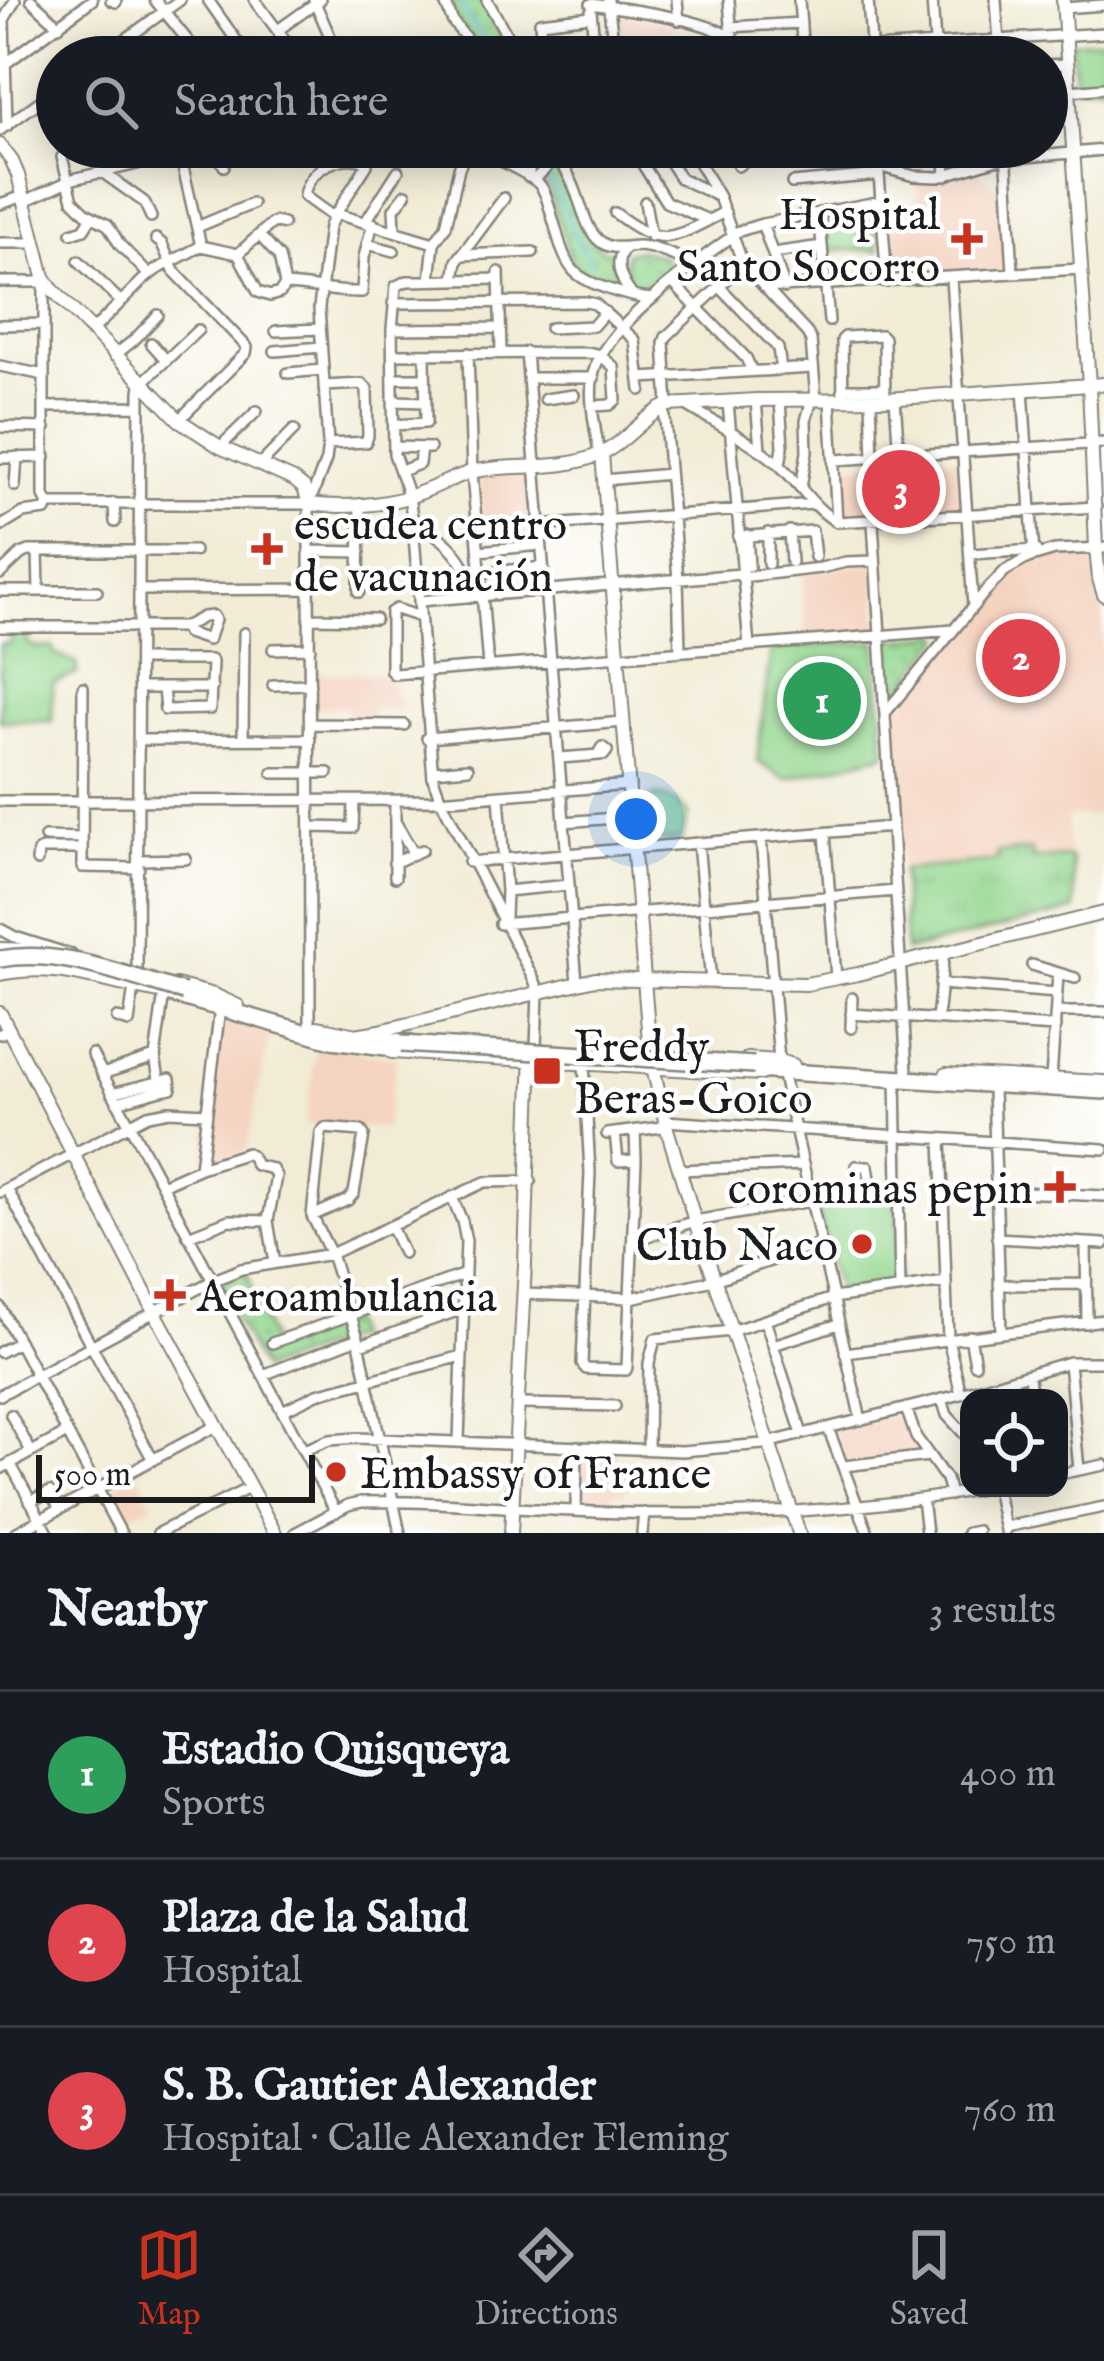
<!DOCTYPE html>
<meta charset="utf-8">
<style>
body{margin:0;font-family:"IM FELL English",serif;background:#242831;color:#f1f3f6}
.controls{position:absolute;right:36px;bottom:36px;display:grid;overflow:hidden;border-radius:24px;box-shadow:0 6px 30px #0003}
.controls button{width:108px;height:108px;display:grid;place-items:center;padding:0;border:0;border-bottom:3px solid #363941;background:#171b24;color:#f1f3f6;font:60px sans-serif}
.scale{position:absolute;left:36px;bottom:30px;width:279px;box-sizing:border-box;padding-left:12px;border:6px solid #1c1c1c;border-top:0;font-size:33px;line-height:42px;white-space:nowrap;color:#1c1c1c;-webkit-text-stroke:9px #fff;paint-order:stroke}
.you{position:absolute;left:636px;top:819px;width:42px;height:42px;margin:-30px;border:9px solid #fff;border-radius:50%;background:#1a73e8;box-shadow:0 0 0 18px #1a73e833}
.badge{display:grid;place-items:center;width:78px;height:78px;border-radius:50%;background:#c8321e;color:#fff;font-size:39px;font-weight:700}
.pin{position:absolute;translate:-50% -50%;border:6px solid #fff;box-shadow:0 3px 12px #0006}
.list{margin:0;padding:0;list-style:none}
h2{display:flex;justify-content:space-between;align-items:center;height:156px;margin:0;padding:0 48px;font-size:51px}
h2 small{font-size:39px;font-weight:400;color:#9ea1a6}
.list li{display:grid;grid-template-columns:78px 1fr auto;gap:36px;align-items:center;box-sizing:border-box;height:168px;padding:0 48px;border-top:3px solid #363941}
.list b{display:block;font-size:45px;white-space:nowrap}
.list p{margin:0;font-size:39px;white-space:nowrap;color:#9ea1a6}
.list em{font-size:39px;font-style:normal;color:#9ea1a6}
.icon{flex:none;width:66px;height:66px;fill:none;stroke:currentColor;stroke-width:2;stroke-linecap:round;stroke-linejoin:round}
.map{position:relative;flex:none;width:1104px;height:1533px;overflow:hidden}
.search{position:absolute;background:#171b24;box-shadow:0 6px 30px #0003;left:36px;right:36px;top:36px;height:132px;display:flex;align-items:center;gap:30px;box-sizing:border-box;padding:0 42px;border-radius:66px;color:#9ea1a6;font-size:45px}
.sheet{height:660px;background:#171b24}
nav{display:flex;justify-content:space-around;align-items:center;box-sizing:border-box;height:168px;border-top:3px solid #363941;background:#171b24;font-size:33px;color:#9ea1a6}
nav a{display:grid;justify-items:center;gap:6px}
nav .on{color:#c8321e}
.map>svg:first-child{display:block}
</style>
<div class="map">
<svg width="1104" height="1533" viewBox="0 0 1104 1533">
<defs>
<pattern id="grass-tufts" width="24" height="20" patternUnits="userSpaceOnUse" patternTransform="scale(3)"><rect width="24" height="20" fill="#94d78f"/><path d="M3 7l-1-3M5 7V3M7 7l1-3M15 17l-1-3M17 17v-4M19 17l1-3" fill="none" stroke="#7fb87b"/></pattern>
<pattern id="park-dots" width="8" height="8" patternUnits="userSpaceOnUse" patternTransform="scale(3)"><rect width="8" height="8" fill="#94d78f"/><path d="M2 2h.1M6 6h.1" fill="none" stroke="#7fb87b" stroke-width="1.8" stroke-linecap="round"/></pattern>
</defs>
<rect width="100%" height="100%" fill="#fff"/>
<filter id="ink" filterUnits="userSpaceOnUse"><feTurbulence type="fractalNoise" baseFrequency=".00833" numOctaves="2"/><feDisplacementMap in="SourceGraphic" scale="24" xChannelSelector="R" yChannelSelector="G"/><feConvolveMatrix kernelMatrix="1 2 1 2 8 2 1 2 1" color-interpolation-filters="sRGB"/></filter>
<filter id="wash" filterUnits="userSpaceOnUse"><feTurbulence type="fractalNoise" baseFrequency=".004" numOctaves="4" result="noise"/><feDisplacementMap in="SourceGraphic" scale="48" xChannelSelector="R" yChannelSelector="G"/><feGaussianBlur stdDeviation="2.7" result="paint"/><feColorMatrix in="noise" values="0 0 0 0 0 0 0 0 0 0 0 0 0 0 0 0 0 1.4 0 .05"/><feComposite in="paint" operator="in"/></filter>
<g filter="url(#wash)">
<rect width="100%" height="100%" fill="#f2ecd6"/>
<path fill="#f4d3c0" d="M617,12L675,25L667,40L664,57H620Z
M975,169L1008,196L1013,271L939,276L937,259L924,261L925,280L899,278V265L892,264L890,220L920,218L917,180L957,178Z
M959,457L963,512L843,518L840,466Z
M534,473L540,535L484,540L478,476Z
M1063,555H1093L1104,602V814L1067,817L1069,857L1033,859L1031,850L998,861L902,870L892,714L1005,579L1033,562Z
M874,563L879,632L806,638L802,573Z
M314,673L386,674L404,709H371L370,723H348L347,708L313,707Z
M223,1017L270,1033L246,1151L203,1164Z
M317,1041L362,1053L397,1057L385,1128L306,1125Z
M906,1413L925,1454L845,1464L832,1431Z
M582,1452L616,1453V1468L627,1469L626,1492H613L612,1498L604,1499V1507L581,1506Z
M138,1475L154,1504L120,1519L104,1491Z"/>
<path fill="url(#grass-tufts)" stroke="#587a56" stroke-width="3" d="M1031,850L1033,859L1069,857L1072,861L1075,910L905,951L902,870L997,861V853Z"/>
<path fill="url(#park-dots)" stroke="#587a56" stroke-width="3" d="M449,0H481L513,57H486L457,20Z
M555,162L591,240L602,251L615,252V272L619,286L581,274L572,263L550,193L546,185L539,180Z
M640,250L663,256L669,264L667,281L650,296C630,291 620,273 627,252Z
M940,634L943,637L893,699H890L886,641Z
M240,1273H247L273,1347L348,1320L353,1337L262,1370L217,1284Z"/>
<path fill="#94d78f" stroke="#587a56" stroke-width="3" d="M1104,40V84L1075,86L1071,42Z
M876,207L879,250H829L827,217Z
M11,629H26L28,644L37,648L53,647L54,654L77,663V674L53,683L52,721H0V644H11Z
M876,642L885,754L785,779L757,761L771,648Z
M657,795L675,801L688,813L682,840L643,843L639,803Z
M896,1191L898,1285L838,1293L816,1203Z"/>
<g fill="none" stroke-linecap="round" stroke-linejoin="round">
<path stroke="#76b6ea" stroke-width="3" d="M462,0C463,22 488,37 498,57
M508,147L524,158
M549,176L578,242L592,264"/>
</g>
</g>
<g filter="url(#ink)">
<g fill="none" stroke-linecap="round" stroke-linejoin="round">
<defs>
<path id="minor" d="M31,0L59,26
M111,0L116,2
M155,0L201,57
M208,0L248,57
M255,0L297,57
M314,0L339,57
M444,0L453,22L481,57
M487,0L519,57
M608,0L615,57
M677,0L679,20
M729,0L732,38L739,57
M799,0L803,54
M868,0L872,57
M932,0L936,57
M996,0L1000,57
M591,4C627,9 703,18 732,38
M1063,8L1104,5
M591,11L594,41
M730,27L801,23
M278,30L320,0
M101,57L180,0
M557,57L547,55L542,50L540,22L591,16
M736,57L1104,33
M5,64L92,0
M1047,65L1066,64
M1047,93L1104,88
M7,126L4,20L15,0
M0,130L57,89
M71,147L62,157L73,200L86,213L108,225L120,245L149,275
M214,147L224,166
M252,147L256,152
M486,147C500,166 523,168 539,184C547,192 549,208 553,219C558,235 562,258 574,271C587,285 633,298 652,299
M539,147C584,167 575,223 601,242C613,251 626,246 639,246C658,247 677,258 695,264
M632,147L666,202L708,220
M660,147L680,178L719,197
M690,147L719,197L743,264L807,333L811,340L816,399
M877,147L887,282
M944,147L946,176
M1006,147L1013,273
M812,149L822,160L878,166L914,176L939,177L994,160L1104,150
M180,154L201,246
M738,166L755,153L812,149
M102,172L144,202L151,217
M528,177L531,163L547,150
M534,180L546,168L557,147
M792,183L879,175
M25,201L73,179L210,147
M645,202L651,236
M0,204L24,196
M615,213C665,251 673,237 725,212
M819,213L829,321
M366,221L398,171
M762,224L785,288
M197,227L252,204
M395,229L394,209L406,194
M72,233L84,229L92,216
M733,233L762,224L882,201
M156,239L162,244L174,271L247,347L246,353L179,420
M0,243H35
M367,244L394,251
M626,247C612,261 621,281 632,295
M773,253L822,246
M238,254L258,292L270,296L280,293L285,285L279,257L259,235
M461,255L533,252
M79,261L121,302
M499,272L501,353
M44,277V496L48,504
M951,278L973,606
M454,279L457,261L504,198
M499,279L407,281L396,286L392,329L394,454L409,497L413,523L433,778L441,800L536,984L538,992L536,1047
M430,280L434,243L446,226L459,168L468,147
M0,282H44
M673,283L746,358L752,371
M285,285C313,286 334,293 362,292L364,257L373,223
M720,287L778,348L781,370
M765,288L1080,269
M393,303L586,302L595,304L635,340L641,390
M0,325L44,324
M550,328L593,326L605,312
M392,329L500,328
M276,331L319,329
M91,332L143,280L156,270L201,246L238,254L271,224L276,222L283,224
M151,343L166,360
M275,351L321,347
M526,352L577,983
M468,353L472,472L488,666
M393,354L592,353L600,355L614,367L616,400L610,405L593,406
M114,356L134,340L158,315
M0,366L44,375
M288,373L323,370
M393,378H425
M528,378H594
M640,378L813,368
M324,386L362,384L367,389L368,436L366,442L328,444
M843,389H885
M1023,389L1034,556
M895,398L899,456
M545,399L574,395
M871,399L873,458
M756,400L760,449
M830,400L837,522
M843,400L842,340L845,337L881,335L884,338L885,399
M393,401L426,402
M728,402L749,646
M683,403C713,422 747,438 775,461C798,480 811,507 837,522L1096,507
M668,405L664,343L666,337L743,264
M44,407L140,406
M664,407L678,579L680,650
M394,425L426,423L425,354
M0,427L45,428
M220,447L257,411
M394,447L430,448
M599,455C596,429 587,396 594,371C605,328 697,261 734,235
M0,458L45,457
M835,460L1104,443
M780,464L783,447L780,400
M260,465L294,430
M401,471L419,464L421,448
M604,480L669,474
M15,486L17,457
M801,487L807,452L806,421L812,399
M114,503L115,522
M48,504H309
M873,522L907,1071
M413,523C433,529 455,548 464,566
M539,526L813,504
M0,527L23,513L46,510L48,504
M789,531L791,562
M768,533V564
M747,535L749,566
M738,537L812,531L815,557
M38,551L39,591
M310,551L360,552
M479,551L541,545
M970,554L1036,550
M480,573L543,567
M0,574L21,554L29,551H194
M741,577L821,568L846,562L875,561
M140,590L310,589
M0,591H97
M359,592L360,504
M419,601L741,574
M420,617L396,609L391,612V671L394,674L953,630
M310,618L375,619
M0,627H184L203,617L213,616L215,620L208,640L187,633L184,627
M273,649L310,648
M140,660H210L212,662L210,709L165,710L163,688
M273,685L310,684
M83,687L82,867L139,868
M140,688H212
M886,712L985,592L1005,571L1028,558L1055,550L1104,548
M310,724L404,725
M427,738L624,722
M243,739L244,633
M140,740L310,739
M602,747L607,751L604,755L599,752Z
M559,758L600,755
M433,771L468,768
M273,773H328
M499,796L506,891L505,917
M0,801L438,800L630,785
M564,822L628,817
M396,823L414,854
M310,827L353,828L354,801
M825,833L836,978
M45,837L82,838
M761,838L779,1061
M698,843L711,982
M139,860L186,859
M37,861L38,852L42,849H82
M469,862L892,827
M394,863L422,850
M395,877V801
M506,891L569,885
M500,924L896,891
M0,929L15,937L72,955
M1032,965L1075,978
M137,974L140,392L141,384L198,330
M940,984L1057,993
M1056,1012H1104
M851,1014L1055,1027
M117,1018L129,1022L134,987
M937,1020L944,951
M310,1025L309,504L326,460L328,444L319,308L329,226L335,215L367,165V162C342,152 308,168 304,196L329,214C334,216 338,215 343,216L434,243
M851,1028L852,998
M0,1034L2,1033
M92,1054L336,1512
M584,1063L590,1172L582,1364L586,1369L626,1370L627,1367L636,1160L635,1131
M102,1074L155,1057
M783,1076L861,1420
M896,1079L900,1289
M1051,1079L1058,975
M993,1089L1001,1333
M112,1093L170,1079L171,1088L161,1090
M117,1102L161,1090L155,1057L164,993
M665,1121L1104,1149
M615,1133L618,1161L636,1160
M607,1134L662,1127
M941,1139L948,1339L961,1394
M200,1168L220,1008
M679,1170L803,1165
M162,1185L200,1168L247,1153L252,1157L256,1165L272,1169L276,1176L268,1221L275,1263
M7,1189L153,1460
M996,1191L1104,1196
M0,1192L148,1115L169,1111L206,1113
M860,1193L856,1166H868L872,1191
M452,1197L462,1221L466,1241L459,1441
M312,1216L348,1200L354,1193L364,1135L361,1131L325,1128L321,1132L312,1216L331,1254L358,1338L400,1533
M391,1226L403,1253
M188,1236L229,1220L268,1221
M997,1238L1104,1244
M633,1241L695,1221L898,1186
M1086,1243L1087,1323
M999,1285L1085,1284
M523,1294L631,1298L714,1280L820,1244
M0,1307L121,1533
M765,1320L802,1434
M970,1336L975,1364
M272,1343L465,1274
M360,1345L463,1309
M773,1345L839,1324
M0,1352L19,1342
M845,1353L1104,1320
M1069,1362L1079,1470
M1029,1374L1031,1398
M263,1375L358,1338
M0,1395L212,1281L241,1269L331,1254L485,1182L531,1181
M942,1399L947,1415L969,1439
M522,1404L615,1406
M906,1408L916,1437L946,1479L950,1495
M282,1411L317,1394L462,1356
M11,1415L31,1452
M828,1428L868,1533
M648,1449L649,1363L655,1339L731,1331L833,1298L946,1282
M304,1450L329,1440L357,1438L682,1451L763,1444L947,1398L1069,1362H1104
M10,1463L48,1533
M844,1466L929,1456
M0,1469L67,1433
M1059,1474L1104,1465
M996,1488L1005,1530
M922,1499L926,1533
M30,1501L50,1492L60,1509
M576,1511L577,1446
M1005,1527L1104,1507
M15,1533L216,1426
M158,1533L243,1491
M295,1533L348,1505L361,1502C432,1500 503,1508 573,1511C711,1518 852,1514 987,1488
M642,1533L644,1513
M967,1533L977,1531"/>
<path id="major" d="M1063,0L1089,385L1096,548L1099,579L1104,595
M0,145L12,161L18,175L44,277L52,289L179,420L220,447L294,480L304,488L309,504C341,508 380,506 411,496C431,490 451,478 471,472C514,462 558,473 600,454C626,443 642,417 668,405L756,400L885,399L1104,384
M602,454L650,1054L667,1129L695,1221L799,1533
M0,949L33,950
M0,974C59,961 104,984 161,992
M176,985L214,995L238,1006
M0,1013L157,1316L275,1533
M317,1027L371,1038L409,1041
M355,1035L380,1031L595,979L806,984L858,974L1104,913
M392,1052L761,1074
M747,1059L779,1061L793,1065
M946,1074L1104,1082
M511,1533L525,1264L532,1048"/>
<path id="highway" d="M167,993L332,1040L401,1049
M753,1070L1104,1091"/>
</defs>
<use href="#minor" stroke="#878479" stroke-width="14"/>
<use href="#major" stroke="#878479" stroke-width="16"/>
<use href="#highway" stroke="#878479" stroke-width="20"/>
<use href="#minor" stroke="#fff" stroke-width="9"/>
<use href="#major" stroke="#fff" stroke-width="12"/>
<use href="#highway" stroke="#fff" stroke-width="15"/>
<defs>
<path id="highway-bridge" d="M0,959C62,948 126,976 184,992
M401,1044L754,1065"/>
</defs>
<use href="#highway-bridge" stroke="#878479" stroke-width="20" stroke-linecap="butt"/>
<use href="#highway-bridge" stroke="#fff" stroke-width="15"/>
</g>
</g>
<g fill="#c8321e" stroke="#fff" stroke-width="4.5">
<path d="M961 221h12v12h12v12h-12v12h-12v-12h-12v-12h12z"/>
<path d="M261 531h12v12h12v12h-12v12h-12v-12h-12v-12h12z"/>
<rect x="532" y="1056" width="30" height="30" rx="6"/>
<path d="M1054 1169h12v12h12v12h-12v12h-12v-12h-12v-12h12z"/>
<circle cx="862" cy="1244" r="12"/>
<path d="M164 1277h12v12h12v12h-12v12h-12v-12h-12v-12h12z"/>
<circle cx="336" cy="1472" r="12"/>
</g>
<g text-anchor="middle" stroke-width="9" stroke-linejoin="round" paint-order="stroke">
<g font-size="45" fill="#1c1c1c" stroke="#fff" text-anchor="start">
<text x="940" y="229" text-anchor="end">Hospital<tspan x="940" dy="52">Santo Socorro</tspan></text>
<text x="294" y="539">escudea centro<tspan x="294" dy="52">de vacunación</tspan></text>
<text x="574" y="1061">Freddy<tspan x="574" dy="52">Beras-Goico</tspan></text>
<text x="1033" y="1203" text-anchor="end">corominas pepin</text>
<text x="838" y="1260" text-anchor="end">Club Naco</text>
<text x="197" y="1311">Aeroambulancia</text>
<text x="360" y="1488">Embassy of France</text>
</g>
</g>
</svg>
<div class="controls">
<button><svg class="icon" aria-label="locate" viewBox="0 0 24 24"><circle cx="12" cy="12" r="6"/><path d="M12 2v4M12 18v4M2 12h4M18 12h4"/></svg></button>
</div>
<div class="scale">500 m</div>
<div class="you"></div>
<div class="pin badge" style="left:822px;top:701px;background:#2e9e5b">1</div>
<div class="pin badge" style="left:1021px;top:658px;background:#e0444e">2</div>
<div class="pin badge" style="left:901px;top:489px;background:#e0444e">3</div>
<div class="search"><svg class="icon" aria-label="search" viewBox="0 0 24 24"><circle cx="10" cy="10" r="6"/><path d="M15 15l6 6"/></svg>Search here</div>
</div>
<section class="sheet">
<h2>Nearby<small>3 results</small></h2>
<ul class="list">
<li><span class="badge" style="background:#2e9e5b">1</span><div><b>Estadio Quisqueya</b><p>Sports</p></div><em>400 m</em></li>
<li><span class="badge" style="background:#e0444e">2</span><div><b>Plaza de la Salud</b><p>Hospital</p></div><em>750 m</em></li>
<li><span class="badge" style="background:#e0444e">3</span><div><b>S. B. Gautier Alexander</b><p>Hospital · Calle Alexander Fleming</p></div><em>760 m</em></li>
</ul>
</section>
<nav>
<a class="on"><svg class="icon" aria-label="map" viewBox="0 0 24 24"><path d="M3 6l6-2 6 2 6-2v14l-6 2-6-2-6 2zM9 4v14M15 6v14"/></svg>Map</a>
<a><svg class="icon" aria-label="directions" viewBox="0 0 24 24"><path d="M12 3l9 9-9 9-9-9zM9 14v-3h6M13 9l2 2-2 2"/></svg>Directions</a>
<a><svg class="icon" aria-label="saved" viewBox="0 0 24 24"><path d="M7 4h10v16l-5-4-5 4z"/></svg>Saved</a>
</nav>
